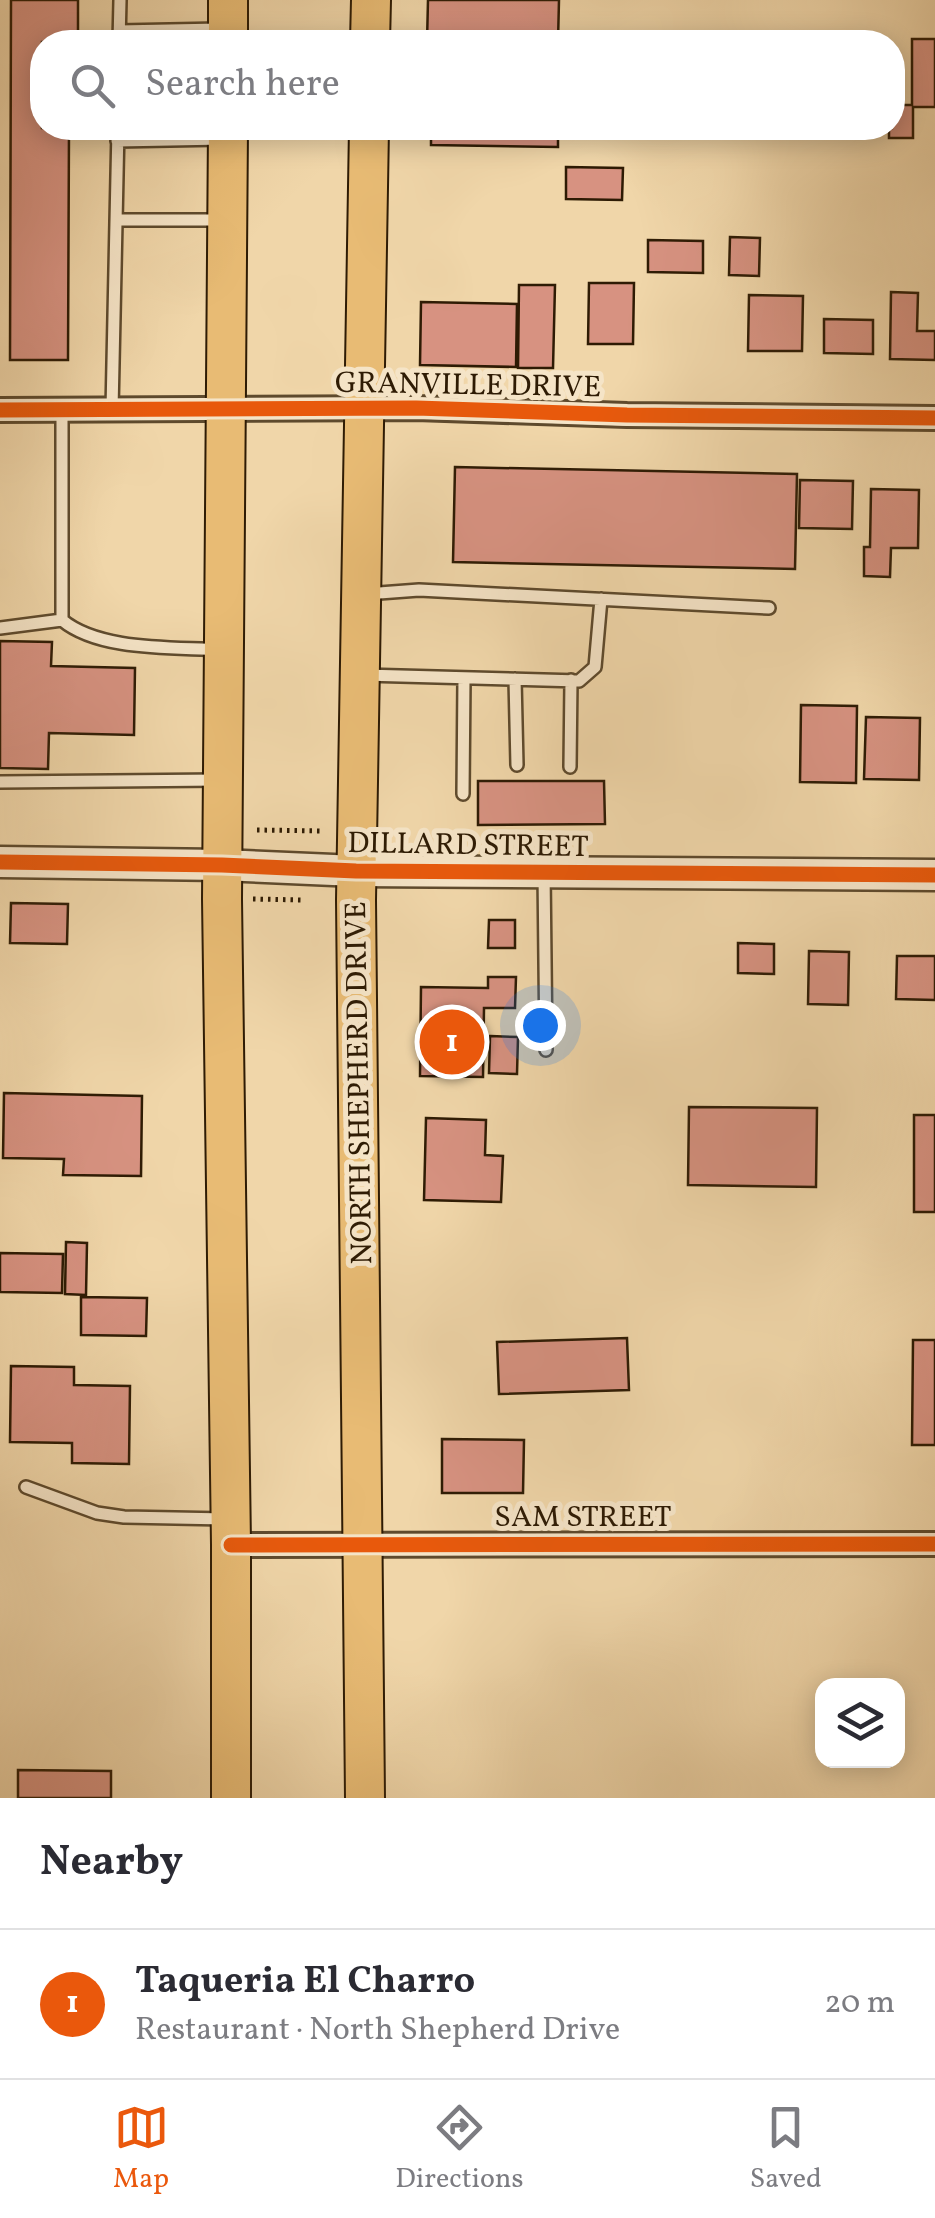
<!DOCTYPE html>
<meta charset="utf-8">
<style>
body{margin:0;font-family:Vollkorn,serif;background:#f2f2f3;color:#2b2b33}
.controls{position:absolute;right:30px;bottom:30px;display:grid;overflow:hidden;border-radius:20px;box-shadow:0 5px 25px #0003}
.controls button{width:90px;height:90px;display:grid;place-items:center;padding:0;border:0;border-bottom:2px solid #e1e1e2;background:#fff;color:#2b2b33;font:50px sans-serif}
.you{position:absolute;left:540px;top:1025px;width:35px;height:35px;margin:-25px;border:8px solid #fff;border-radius:50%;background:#1a73e8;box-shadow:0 0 0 15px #1a73e833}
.badge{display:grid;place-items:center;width:65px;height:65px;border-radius:50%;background:#ea580c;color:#fff;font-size:32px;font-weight:700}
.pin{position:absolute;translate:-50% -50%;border:5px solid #fff;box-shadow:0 2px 10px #0006}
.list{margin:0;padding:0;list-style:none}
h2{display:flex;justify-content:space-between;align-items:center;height:130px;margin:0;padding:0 40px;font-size:42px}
h2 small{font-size:32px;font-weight:400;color:#7c7c81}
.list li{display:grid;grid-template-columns:65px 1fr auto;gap:30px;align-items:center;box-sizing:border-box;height:150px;padding:0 40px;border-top:2px solid #e1e1e2}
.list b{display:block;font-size:38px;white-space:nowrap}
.list p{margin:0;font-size:32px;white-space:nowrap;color:#7c7c81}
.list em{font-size:32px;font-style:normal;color:#7c7c81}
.icon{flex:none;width:55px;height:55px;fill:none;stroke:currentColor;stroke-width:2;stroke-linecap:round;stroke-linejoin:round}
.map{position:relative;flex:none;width:935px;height:1798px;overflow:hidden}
.search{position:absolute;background:#fff;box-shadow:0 5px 25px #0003;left:30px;right:30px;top:30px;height:110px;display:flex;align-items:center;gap:25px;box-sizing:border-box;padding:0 35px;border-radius:40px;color:#7c7c81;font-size:38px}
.sheet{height:280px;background:#fff}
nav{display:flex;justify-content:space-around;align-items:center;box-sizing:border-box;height:140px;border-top:2px solid #e1e1e2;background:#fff;font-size:28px;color:#7c7c81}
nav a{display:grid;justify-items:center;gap:5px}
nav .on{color:#ea580c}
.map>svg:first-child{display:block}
</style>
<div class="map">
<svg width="935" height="1798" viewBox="0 0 935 1798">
<rect width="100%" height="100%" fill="#f0d6a9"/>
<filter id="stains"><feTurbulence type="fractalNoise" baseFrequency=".002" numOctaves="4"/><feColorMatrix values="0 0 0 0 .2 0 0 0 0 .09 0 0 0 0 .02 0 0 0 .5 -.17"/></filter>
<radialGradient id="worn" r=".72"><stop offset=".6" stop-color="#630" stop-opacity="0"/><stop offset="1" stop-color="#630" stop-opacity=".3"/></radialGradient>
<path fill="#d79281" stroke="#2e1b04" stroke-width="2.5" d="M11,0H78V42H42V128H69L68,360H10Z
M428,0H559L558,42H427Z
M805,36L858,37V42H805Z
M912,39H935V107H913V138H889V128H892V105H912Z
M431,128H558V147L431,145Z
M566,167L623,168L622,200L566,199Z
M730,237L760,238L759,276L729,275Z
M648,240L703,241V273L648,272Z
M589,283H634L633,344H588Z
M519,285H555L553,368H518Z
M891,292L918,293L917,331H935V360L890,359Z
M749,295L803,296L802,351H748Z
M421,302L517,304L516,367L420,365Z
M824,319L873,320V354L824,353Z
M455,467L797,474L795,569L453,562Z
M800,480L853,481L852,529L799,528Z
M871,489L919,490L918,548H891L890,577L864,576V547H870Z
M0,641L52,642L51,666L135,668L134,735L49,733L48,769L0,768Z
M801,705L857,706L856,783L800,782Z
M866,717L920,718L919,780L864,779Z
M478,781H604L605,824L478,825Z
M11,903L68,904L67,944L10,943Z
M489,920H515V948H488Z
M738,943L774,944V974L738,973Z
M809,951L849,952L848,1005L808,1004Z
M897,956H935V1000L896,999Z
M488,977H516L515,1008H484L483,1077L420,1076L421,987L488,988Z
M490,1036L518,1037L517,1074L489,1073Z
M4,1093L142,1096L141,1176L63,1175L64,1159L3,1158Z
M689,1107L817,1108L816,1187L688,1185Z
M914,1115H935V1212H914Z
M426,1118L486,1120L485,1155L503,1156L501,1202L424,1200Z
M66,1242L87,1243L86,1295L65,1294Z
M0,1253L63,1254L62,1293L0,1292Z
M81,1297L147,1298L146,1336L81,1335Z
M627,1338L629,1390L499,1394L497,1342Z
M913,1340H935V1445H912Z
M11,1366L74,1367V1385L130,1386L129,1464L72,1463V1443L10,1442Z
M442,1439L524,1440L523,1493H442Z
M18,1770L111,1771V1798H18Z"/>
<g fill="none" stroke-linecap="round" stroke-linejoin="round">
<defs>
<path id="service" d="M119,31L220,29
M119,42L120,0
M117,141L223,139
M116,220H221
M62,410V620
M112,410L118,128
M366,594L419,590L769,608
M0,628L62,620C99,651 173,647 219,650
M364,675L579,681L595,667L601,599
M515,679L517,765
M570,767L571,680
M0,782L220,780
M463,794L464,678
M544,872L546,1050
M26,1487L97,1513L124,1517L226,1519"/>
<path id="minor" d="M0,410L416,408L627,415L935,418
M231,1545L935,1544"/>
<path id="tertiary" d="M0,862L222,865L356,871L935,875"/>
<path id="primary" d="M228,42V0
M370,42L371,0
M228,128L222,899L231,1545V1798
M365,1798L356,900L369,128"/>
</defs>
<use href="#service" stroke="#5e4a2d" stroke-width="16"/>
<use href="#minor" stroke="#5e4a2d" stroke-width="28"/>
<use href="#tertiary" stroke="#5e4a2d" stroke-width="35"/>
<use href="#primary" stroke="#2e1b04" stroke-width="42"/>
<path stroke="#2e1b04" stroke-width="5" stroke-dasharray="2.5 5" stroke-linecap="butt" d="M257,830L324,831
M253,899L302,900"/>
<use href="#service" stroke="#f5e4c7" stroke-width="11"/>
<use href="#minor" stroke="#f5e4c7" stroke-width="22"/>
<use href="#tertiary" stroke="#f5e4c7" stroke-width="30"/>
<use href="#primary" stroke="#e8bb74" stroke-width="38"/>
<defs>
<path id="cycleway" d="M0,410L416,408L627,415L935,418
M0,862L222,865L356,871L935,875
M231,1545L935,1544"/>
</defs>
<use href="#cycleway" stroke="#f5e4c7" stroke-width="21"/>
<use href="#cycleway" stroke="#e8590c" stroke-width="15"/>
</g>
<g text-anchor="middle" stroke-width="10" stroke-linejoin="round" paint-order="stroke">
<g font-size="30" fill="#2e1b04" stroke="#f5e4c7">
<text transform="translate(468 384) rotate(1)" y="10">GRANVILLE DRIVE</text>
<text transform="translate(468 844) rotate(1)" y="10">DILLARD STREET</text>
<text transform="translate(358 1083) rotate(-91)" y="10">NORTH SHEPHERD DRIVE</text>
<text x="583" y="1526">SAM STREET</text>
</g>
</g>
<rect width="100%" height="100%" filter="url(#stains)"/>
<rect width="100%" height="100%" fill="url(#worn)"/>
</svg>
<div class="controls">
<button><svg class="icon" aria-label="layers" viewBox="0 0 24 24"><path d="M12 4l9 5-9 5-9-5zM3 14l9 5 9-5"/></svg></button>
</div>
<div class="you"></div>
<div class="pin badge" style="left:452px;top:1042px">1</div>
<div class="search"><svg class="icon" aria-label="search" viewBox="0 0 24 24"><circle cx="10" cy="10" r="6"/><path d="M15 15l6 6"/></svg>Search here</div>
</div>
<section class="sheet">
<h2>Nearby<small></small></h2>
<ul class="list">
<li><span class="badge">1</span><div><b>Taqueria El Charro</b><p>Restaurant · North Shepherd Drive</p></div><em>20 m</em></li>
</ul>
</section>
<nav>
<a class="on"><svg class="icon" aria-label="map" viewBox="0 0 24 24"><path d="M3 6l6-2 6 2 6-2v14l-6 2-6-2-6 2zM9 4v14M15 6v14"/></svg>Map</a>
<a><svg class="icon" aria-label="directions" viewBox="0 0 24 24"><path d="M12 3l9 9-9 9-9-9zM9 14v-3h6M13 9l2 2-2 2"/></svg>Directions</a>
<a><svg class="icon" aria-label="saved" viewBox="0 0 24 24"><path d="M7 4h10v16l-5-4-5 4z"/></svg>Saved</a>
</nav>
